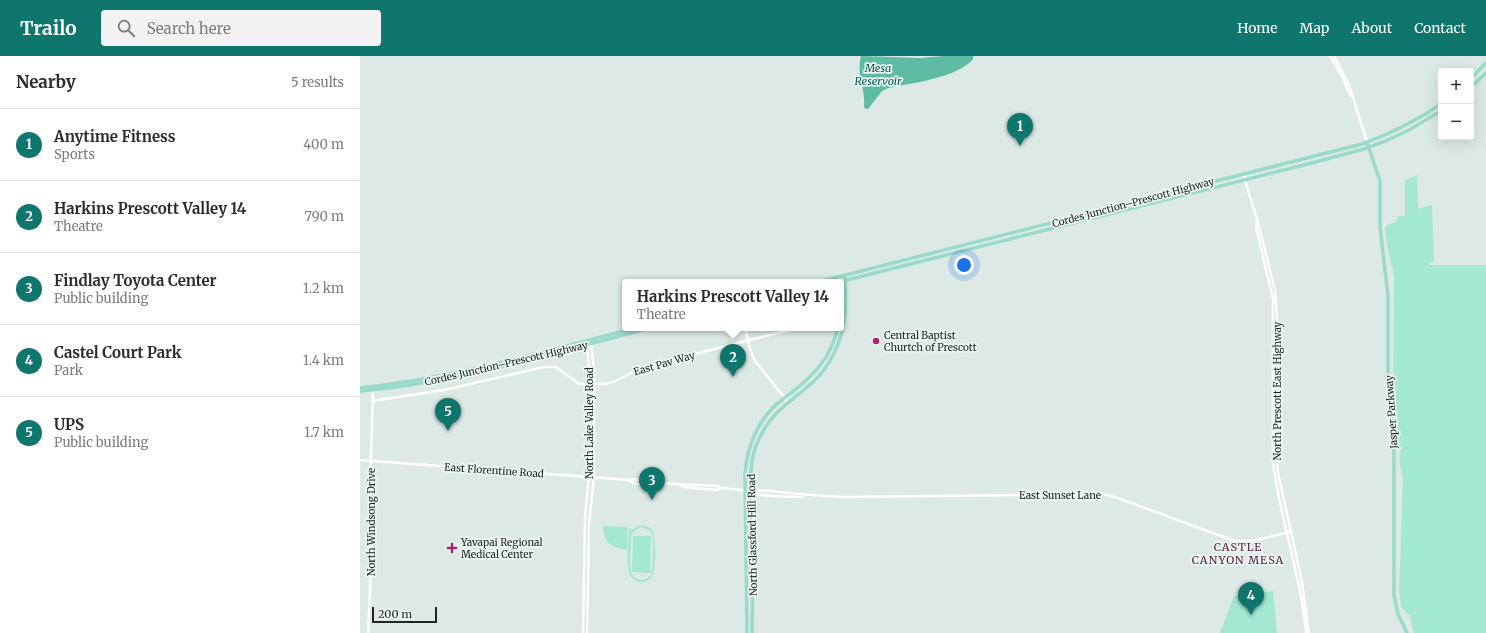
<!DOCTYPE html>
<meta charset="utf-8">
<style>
body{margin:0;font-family:Merriweather,serif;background:#f2f2f3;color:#2b2b33}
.controls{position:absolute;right:12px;top:12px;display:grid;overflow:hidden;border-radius:4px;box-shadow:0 4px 16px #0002}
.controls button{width:36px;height:36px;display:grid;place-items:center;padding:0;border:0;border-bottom:1px solid #e1e1e2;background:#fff;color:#2b2b33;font:20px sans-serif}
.scale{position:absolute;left:12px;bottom:10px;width:65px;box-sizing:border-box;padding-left:4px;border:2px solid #212624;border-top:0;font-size:11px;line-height:14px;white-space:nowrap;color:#212624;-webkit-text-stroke:3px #eaf6f2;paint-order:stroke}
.you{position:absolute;left:604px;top:209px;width:14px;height:14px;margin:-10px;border:3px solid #fff;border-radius:50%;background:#1a73e8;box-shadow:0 0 0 6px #1a73e833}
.badge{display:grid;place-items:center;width:26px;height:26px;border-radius:50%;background:#0f766e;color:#fff;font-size:13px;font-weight:700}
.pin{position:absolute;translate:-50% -33px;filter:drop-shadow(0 1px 2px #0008)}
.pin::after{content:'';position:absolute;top:21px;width:14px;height:12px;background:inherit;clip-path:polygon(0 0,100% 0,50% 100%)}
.popup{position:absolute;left:262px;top:223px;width:222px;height:52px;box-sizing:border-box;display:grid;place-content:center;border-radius:4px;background:#fff;filter:drop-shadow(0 1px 3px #0005);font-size:13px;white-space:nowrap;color:#7c7c81}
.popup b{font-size:15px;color:#2b2b33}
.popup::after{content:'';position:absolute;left:50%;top:100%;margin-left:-8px;border:8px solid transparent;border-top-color:#fff}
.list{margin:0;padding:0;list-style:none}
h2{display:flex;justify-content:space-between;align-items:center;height:52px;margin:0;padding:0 16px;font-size:17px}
h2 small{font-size:13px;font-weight:400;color:#7c7c81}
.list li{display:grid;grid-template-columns:26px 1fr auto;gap:12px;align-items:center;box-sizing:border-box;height:72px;padding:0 16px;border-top:1px solid #e1e1e2}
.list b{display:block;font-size:15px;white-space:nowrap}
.list p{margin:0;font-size:13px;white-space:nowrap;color:#7c7c81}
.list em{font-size:13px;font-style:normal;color:#7c7c81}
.icon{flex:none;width:22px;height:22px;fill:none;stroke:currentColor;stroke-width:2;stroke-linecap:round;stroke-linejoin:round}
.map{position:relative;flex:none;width:1126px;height:577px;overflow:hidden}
header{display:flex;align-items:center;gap:24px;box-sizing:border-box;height:56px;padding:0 20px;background:#0f766e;color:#fff}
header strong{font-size:19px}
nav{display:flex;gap:22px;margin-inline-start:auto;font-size:14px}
.search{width:280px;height:36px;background:#f2f2f3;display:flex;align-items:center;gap:10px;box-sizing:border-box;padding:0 14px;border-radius:4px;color:#7c7c81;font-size:15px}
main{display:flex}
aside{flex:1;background:#fff}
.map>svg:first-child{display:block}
</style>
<header>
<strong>Trailo</strong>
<div class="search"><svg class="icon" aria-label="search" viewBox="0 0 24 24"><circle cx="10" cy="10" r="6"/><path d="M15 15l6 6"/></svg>Search here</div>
<nav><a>Home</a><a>Map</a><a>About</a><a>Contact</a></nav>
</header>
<main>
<aside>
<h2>Nearby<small>5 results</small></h2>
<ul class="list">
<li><span class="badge">1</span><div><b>Anytime Fitness</b><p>Sports</p></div><em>400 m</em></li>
<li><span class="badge">2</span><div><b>Harkins Prescott Valley 14</b><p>Theatre</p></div><em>790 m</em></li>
<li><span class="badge">3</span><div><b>Findlay Toyota Center</b><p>Public building</p></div><em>1.2 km</em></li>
<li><span class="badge">4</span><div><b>Castel Court Park</b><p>Park</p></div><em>1.4 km</em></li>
<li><span class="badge">5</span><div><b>UPS</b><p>Public building</p></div><em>1.7 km</em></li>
</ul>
</aside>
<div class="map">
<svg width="1126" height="577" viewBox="0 0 1126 577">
<rect width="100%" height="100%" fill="#dce9e5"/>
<path fill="#a3e8d3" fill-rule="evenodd" d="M1057,119L1058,153L1072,149L1074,204L1073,206L1070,207V209H1126V577H1054L1050,560L1041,551L1039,537L1043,422L1040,410L1038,363L1033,341L1034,219L1028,194L1025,172L1027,169L1036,166L1038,160H1045V124Z
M243,470L266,471L268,472L267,494C251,492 244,487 243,470Z
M278,470C282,470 286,469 290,472C297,477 296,513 292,520C287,530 271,527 269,516C266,504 269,485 269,472H271L272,474ZM281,471L289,474C290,476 292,477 292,479C294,485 293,515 290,519C285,527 272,524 271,515C269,504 271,492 271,481L273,476Z
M273,480H291L290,517L272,516Z
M913,535L917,577H860L874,540Z"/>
<path fill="#5ebca3" d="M501,0L561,2L584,0H613V3C597,22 552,27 528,32L522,35L508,53H506L504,51C506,35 496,18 501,0Z"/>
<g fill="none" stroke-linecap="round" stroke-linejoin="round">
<path stroke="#fff" stroke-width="2.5" d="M970,0L982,20L989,37L992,40
M974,0L989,29L1007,86
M883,118L899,170L915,235L917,262L916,395L918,417L942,526L949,577
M897,166L896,171L913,243V406C920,464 941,519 946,577
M385,272L391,296L395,305L428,346
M227,284L231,290L234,313V421L229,467L227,577
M12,345L84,334L184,311H196L219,328H245L256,325L280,312L437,272
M0,404L269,424L271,423L292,425L297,427L358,430L362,432L357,434L323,431L319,428
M269,424C274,430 290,429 297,427
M362,432L391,435L394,434C424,436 454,440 485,441L742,438L755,441L875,485H892L930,476
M391,435C400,442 429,440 441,441L445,439
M8,577L11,511L9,464L13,334
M223,577L225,461L229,421V312L227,288"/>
<path stroke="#98dbca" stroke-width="3.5" d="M1111,22L1126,7
M1111,31L1126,17
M1008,89L1020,125V171L1028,240V330L1034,389V539L1038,558L1047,577
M458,226L1002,88C1030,78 1056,65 1081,48
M479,226L944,109L1004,93L1028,84L1049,74L1081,55
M481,256V266L483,270
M0,332C94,322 185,295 276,272
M0,335C97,327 196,296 290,272
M387,577L385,418C387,389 399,361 423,343C436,333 451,322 461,308C470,297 474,285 478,272
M392,577C392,549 394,520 392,492C391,463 386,417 396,390C409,356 429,348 454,325C471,309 483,283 485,258C486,245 485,232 485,219"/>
</g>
<g fill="#a72470" stroke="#eaf6f2" stroke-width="1.5">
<circle cx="516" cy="285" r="4"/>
<path d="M90 486h4v4h4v4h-4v4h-4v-4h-4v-4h4z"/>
</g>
<g text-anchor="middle" stroke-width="3.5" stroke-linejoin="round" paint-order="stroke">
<g font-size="10" fill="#212624" stroke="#eaf6f2">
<text transform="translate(773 146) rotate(-15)" y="4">Cordes Junction–Prescott Highway</text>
<text transform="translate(146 307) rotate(-13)" y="4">Cordes Junction–Prescott Highway</text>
<text transform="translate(304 307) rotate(-16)" y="4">East Pav Way</text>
<text transform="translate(917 335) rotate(-90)" y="4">North Prescott East Highway</text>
<text transform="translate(1031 356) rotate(-94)" y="4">Jasper Parkway</text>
<text transform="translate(229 367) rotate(-90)" y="4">North Lake Valley Road</text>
<text transform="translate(134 414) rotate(4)" y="4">East Florentine Road</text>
<text x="700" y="443">East Sunset Lane</text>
<text transform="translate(11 466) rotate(-90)" y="4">North Windsong Drive</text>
<text transform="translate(392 479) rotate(-91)" y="4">North Glassford Hill Road</text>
</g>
<g font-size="10" fill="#212624" stroke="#eaf6f2" text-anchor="start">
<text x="524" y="283">Central Baptist<tspan x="524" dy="12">Churtch of Prescott</tspan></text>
<text x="101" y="490">Yavapai Regional<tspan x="101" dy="12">Medical Center</tspan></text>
</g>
<g font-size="11" font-style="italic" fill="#035746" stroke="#eaf6f2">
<text x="518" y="16">Mesa<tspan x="518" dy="13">Reservoir</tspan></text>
</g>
<g font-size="11" letter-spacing="1" fill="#5a1c3e" stroke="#eaf6f2">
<text x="878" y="495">CASTLE<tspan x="878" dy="13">CANYON MESA</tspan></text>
</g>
</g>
</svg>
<div class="controls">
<button>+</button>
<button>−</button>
</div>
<div class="scale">200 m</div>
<div class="you"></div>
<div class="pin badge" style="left:660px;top:90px">1</div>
<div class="pin badge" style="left:373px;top:321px">2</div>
<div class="popup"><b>Harkins Prescott Valley 14</b>Theatre</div>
<div class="pin badge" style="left:292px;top:444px">3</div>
<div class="pin badge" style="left:891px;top:559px">4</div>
<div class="pin badge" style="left:88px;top:375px">5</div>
</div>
</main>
